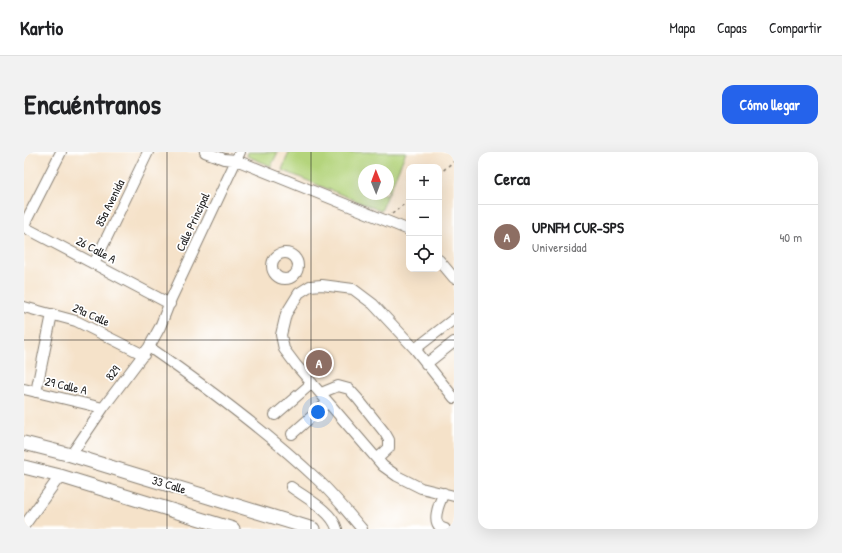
<!DOCTYPE html>
<html lang="es">
<meta charset="utf-8">
<style>
body{margin:0;font-family:"Patrick Hand",sans-serif;background:#f2f2f2;color:#202124}
.controls{position:absolute;right:12px;top:12px;display:grid;overflow:hidden;border-radius:8px;box-shadow:0 4px 16px #0002}
.controls button{width:36px;height:36px;display:grid;place-items:center;padding:0;border:0;border-bottom:1px solid #e0e0e0;background:#fff;color:#202124;font:20px sans-serif}
.compass{position:absolute;left:334px;top:12px;width:36px;height:36px;border-radius:50%;background:#fff;box-shadow:0 4px 16px #0002;rotate:359deg}
.you{position:absolute;left:294px;top:260px;width:14px;height:14px;margin:-10px;border:3px solid #fff;border-radius:50%;background:#1a73e8;box-shadow:0 0 0 6px #1a73e833}
.badge{display:grid;place-items:center;width:26px;height:26px;border-radius:50%;background:#2563eb;color:#fff;font-size:13px;font-weight:700}
.pin{position:absolute;translate:-50% -50%;border:2px solid #fff;box-shadow:0 1px 4px #0006}
.list{margin:0;padding:0;list-style:none}
h2{display:flex;justify-content:space-between;align-items:center;height:52px;margin:0;padding:0 16px;font-size:17px}
h2 small{font-size:13px;font-weight:400;color:#757577}
.list li{display:grid;grid-template-columns:26px 1fr auto;gap:12px;align-items:center;box-sizing:border-box;height:64px;padding:0 16px;border-top:1px solid #e0e0e0}
.list b{display:block;font-size:15px;white-space:nowrap}
.list p{margin:0;font-size:13px;white-space:nowrap;color:#757577}
.list em{font-size:13px;font-style:normal;color:#757577}
.icon{flex:none;width:22px;height:22px;fill:none;stroke:currentColor;stroke-width:2;stroke-linecap:round;stroke-linejoin:round}
.map{position:relative;flex:none;width:430px;height:377px;overflow:hidden;border-radius:12px}
header{display:flex;align-items:center;gap:24px;box-sizing:border-box;height:56px;padding:0 20px;background:#fff;border-bottom:1px solid #e0e0e0}
header strong{font-size:19px}
nav{display:flex;gap:22px;margin-inline-start:auto;font-size:14px}
.intro{display:flex;align-items:center;justify-content:space-between;box-sizing:border-box;height:96px;padding:0 24px}
h1{margin:0;font-size:28px}
.button{padding:10px 18px;border-radius:12px;background:#2563eb;color:#fff;font-size:14px;font-weight:700}
main{display:flex;gap:24px;padding:0 24px}
aside{flex:1;background:#fff;border-radius:12px;box-shadow:0 4px 16px #0002}
.map>svg:first-child{display:block}
</style>
<header>
<strong>Kartio</strong>
<nav><a>Mapa</a><a>Capas</a><a>Compartir</a></nav>
</header>
<div class="intro"><h1>Encuéntranos</h1><a class="button">Cómo llegar</a></div>
<main>
<div class="map">
<svg width="430" height="377" viewBox="0 0 430 377">
<rect width="100%" height="100%" fill="#fff"/>
<filter id="ink" filterUnits="userSpaceOnUse"><feTurbulence type="fractalNoise" baseFrequency=".025" numOctaves="2"/><feDisplacementMap in="SourceGraphic" scale="8" xChannelSelector="R" yChannelSelector="G"/><feConvolveMatrix kernelMatrix="1 2 1 2 8 2 1 2 1" color-interpolation-filters="sRGB"/></filter>
<filter id="wash" filterUnits="userSpaceOnUse"><feTurbulence type="fractalNoise" baseFrequency=".012" numOctaves="4" result="noise"/><feDisplacementMap in="SourceGraphic" scale="16" xChannelSelector="R" yChannelSelector="G"/><feGaussianBlur stdDeviation="0.9" result="paint"/><feColorMatrix in="noise" values="0 0 0 0 0 0 0 0 0 0 0 0 0 0 0 0 0 1.4 0 .05"/><feComposite in="paint" operator="in"/></filter>
<g filter="url(#wash)">
<rect width="100%" height="100%" fill="#f5e2c9"/>
<path fill="#b4d47b" stroke="#68784c" fill-rule="evenodd" d="M224,0H254L247,14L223,4Z
M265,0H382L357,59L258,18ZM340,18H364V42H340Z"/>
</g>
<g filter="url(#ink)">
<g fill="none" stroke-linecap="round" stroke-linejoin="round">
<defs>
<path id="minor" d="M181,0L200,7L212,8L385,78
M0,73L37,0
M0,75L146,152
M248 114a13 13 0 1 1 26 0a13 13 0 1 1-26 0Z
M415,108L430,126
M70,112L124,0
M0,155L52,169L120,203
M125,195C184,236 243,280 295,329C311,344 324,361 338,377
M391,197L430,167
M402,212L430,190
M0,237L79,256
M12,240L28,162
M297,241L314,234L325,237L334,247L361,281L365,288V296L353,307
M430,246L391,197L349,152L329,137L298,133L286,134L275,141L262,162L257,183L260,197L272,213L359,314L373,324L397,336L430,344
M251,263L288,231
M268,282L304,250
M47,303L79,256L125,195L136,175L147,147L216,0
M267,335C282,346 308,359 313,377
M420,341C415,351 405,374 421,377
M0,374L36,324"/>
<path id="major" d="M0,291L47,303L289,377
M0,315L36,324L209,377"/>
</defs>
<use href="#minor" stroke="#887f72" stroke-width="12"/>
<use href="#major" stroke="#887f72" stroke-width="15"/>
<path stroke="#887f72" stroke-width="1.5" stroke-dasharray="3 3" stroke-linecap="butt" d="M415,22L430,9
M368,62L385,48"/>
<use href="#minor" stroke="#fff" stroke-width="10"/>
<use href="#major" stroke="#fff" stroke-width="13"/>
</g>
</g>
<path fill="none" stroke="#1c1c1c" stroke-width="1" stroke-opacity="0.55" d="M143,0V377M287,0V377M0,188H430"/>
<g text-anchor="middle" stroke-width="3.5" stroke-linejoin="round" paint-order="stroke">
<g font-size="12" fill="#1c1c1c" stroke="#fff">
<text transform="translate(86 51) rotate(-64)" y="4">85a Avenida</text>
<text transform="translate(169 70) rotate(-65)" y="4">Calle Principal</text>
<text transform="translate(72 98) rotate(28)" y="4">26 Calle A</text>
<text transform="translate(67 163) rotate(24)" y="4">29a Calle</text>
<text transform="translate(89 221) rotate(-52)" y="4">829</text>
<text transform="translate(42 234) rotate(13)" y="4">29 Calle A</text>
<text transform="translate(145 333) rotate(17)" y="4">33 Calle</text>
</g>
</g>
</svg>
<div class="controls">
<button>+</button>
<button>−</button>
<button><svg class="icon" aria-label="locate" viewBox="0 0 24 24"><circle cx="12" cy="12" r="6"/><path d="M12 2v4M12 18v4M2 12h4M18 12h4"/></svg></button>
</div>
<svg class="compass" viewBox="-18 -18 36 36"><path d="M0-13l5 13h-10z" fill="#e53935"/><path d="M0 13l5-13h-10z" fill="#757577"/></svg>
<div class="you"></div>
<div class="pin badge" style="left:295px;top:211px;background:#8d6e63">A</div>
</div>
<aside>
<h2>Cerca<small></small></h2>
<ul class="list">
<li><span class="badge" style="background:#8d6e63">A</span><div><b>UPNFM CUR-SPS</b><p>Universidad</p></div><em>40 m</em></li>
</ul>
</aside>
</main>
